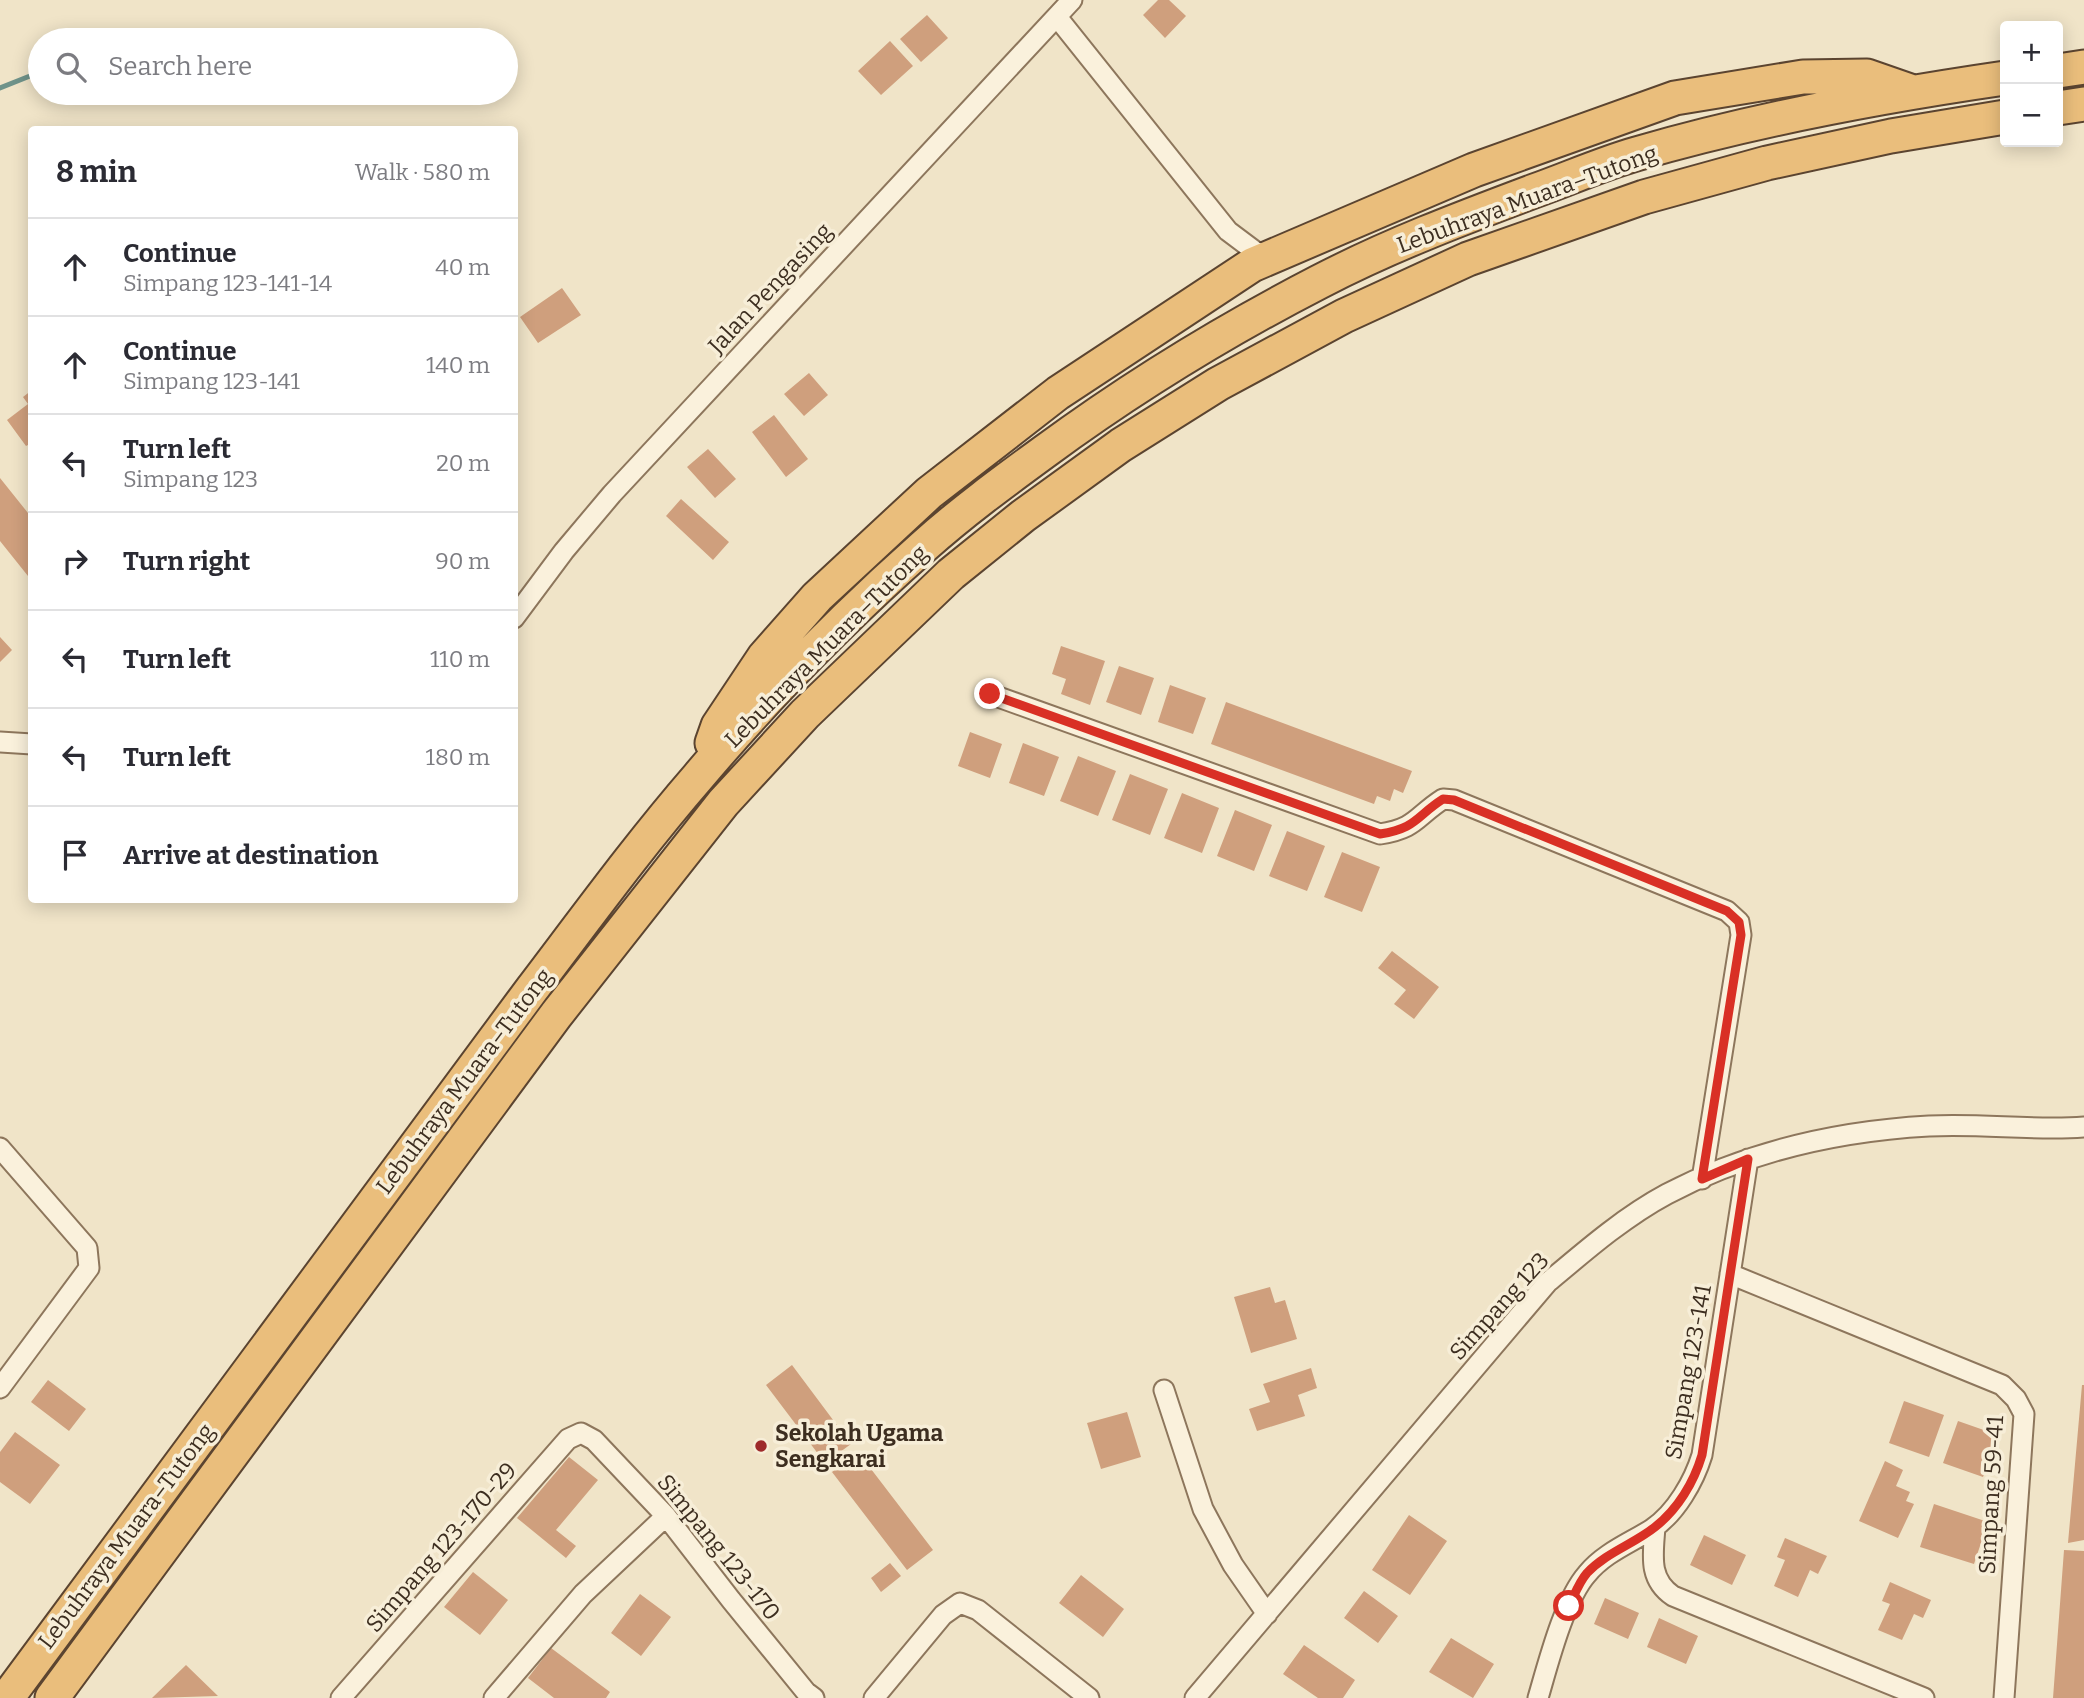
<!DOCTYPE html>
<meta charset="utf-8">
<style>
body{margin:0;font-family:Bitter,serif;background:#f2f2f3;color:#2b2b33}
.controls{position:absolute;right:21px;top:21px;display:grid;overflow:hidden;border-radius:7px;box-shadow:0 4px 18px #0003}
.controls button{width:63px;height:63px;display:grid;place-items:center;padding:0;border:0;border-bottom:2px solid #e1e1e2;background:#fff;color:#2b2b33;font:35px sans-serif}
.stop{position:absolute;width:21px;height:21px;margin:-16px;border:5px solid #d93025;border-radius:50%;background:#fff}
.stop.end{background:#d93025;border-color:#fff;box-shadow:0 2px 7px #0008}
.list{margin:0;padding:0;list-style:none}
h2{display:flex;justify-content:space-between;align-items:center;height:91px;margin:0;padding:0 28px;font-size:30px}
h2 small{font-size:23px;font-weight:400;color:#7c7c81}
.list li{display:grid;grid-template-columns:46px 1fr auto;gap:21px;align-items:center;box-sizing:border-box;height:98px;padding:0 28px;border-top:2px solid #e1e1e2}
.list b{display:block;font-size:26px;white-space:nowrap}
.list p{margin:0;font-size:23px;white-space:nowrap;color:#7c7c81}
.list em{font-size:23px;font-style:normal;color:#7c7c81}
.icon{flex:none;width:38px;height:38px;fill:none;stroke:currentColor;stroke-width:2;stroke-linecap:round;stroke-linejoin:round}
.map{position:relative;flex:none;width:2084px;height:1698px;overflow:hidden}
.search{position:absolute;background:#fff;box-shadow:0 4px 18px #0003;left:28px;top:28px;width:490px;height:77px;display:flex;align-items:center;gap:18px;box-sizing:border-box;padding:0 24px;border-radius:38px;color:#7c7c81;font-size:26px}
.panel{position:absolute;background:#fff;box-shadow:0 4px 18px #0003;left:28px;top:126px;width:490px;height:777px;border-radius:7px}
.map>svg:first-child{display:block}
</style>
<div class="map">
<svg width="2084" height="1698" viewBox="0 0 2084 1698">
<rect width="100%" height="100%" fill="#f0e4c8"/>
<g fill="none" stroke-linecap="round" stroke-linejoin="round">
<path stroke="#6f938a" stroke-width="5" d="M0,88L40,72"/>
</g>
<path fill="#cf9f7d" d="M1158,0H1169L1186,16L1165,38L1143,15Z
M927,15L948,38L921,62L900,39Z
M890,41L913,66L881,95L858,71Z
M562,288L581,315L538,343L520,317Z
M809,373L828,395L804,416L784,394Z
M32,390V443L26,446L7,420L28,404L23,397Z
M774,415L808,459L786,477L752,432Z
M708,449L736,479L715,498L687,467Z
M0,478L32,518V573L28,576L0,541Z
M681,499L729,542L713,560L666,516Z
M0,637L12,650L0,662Z
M1061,646L1105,661L1090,705L1061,694L1066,679L1052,674Z
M1119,666L1154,678L1141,715L1106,702Z
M1170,685L1206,698L1193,734L1158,722Z
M1226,702L1412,771L1403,793L1394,789L1390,801L1377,796L1374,804L1211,744Z
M970,732L1002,744L990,778L958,766Z
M1023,743L1059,757L1044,796L1009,783Z
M1078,756L1116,771L1098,816L1060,801Z
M1130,774L1168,789L1150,835L1112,820Z
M1182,793L1219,808L1202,853L1164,838Z
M1235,810L1272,825L1254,871L1217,856Z
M1287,831L1325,846L1307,891L1269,876Z
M1342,852L1380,867L1362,912L1324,897Z
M1392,951L1439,987L1414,1019L1394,1004L1406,990L1378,968Z
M1270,1287L1275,1303L1285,1300L1297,1339L1251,1353L1234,1297Z
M792,1365L851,1444L825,1463L766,1385Z
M1311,1368L1317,1388L1298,1395L1305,1416L1257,1431L1249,1409L1270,1402L1263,1384Z
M48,1380L86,1409L69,1431L31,1402Z
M2082,1385H2084V1540L2068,1543Z
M1904,1401L1944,1415L1929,1457L1889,1443Z
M1127,1412L1141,1457L1101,1469L1087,1423Z
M1958,1421L1998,1435L1983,1477L1943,1463Z
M15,1432L60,1465L30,1504L0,1482V1452Z
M858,1452L933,1550L907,1570L832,1472Z
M569,1457L598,1480L556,1530L576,1546L566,1558L517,1518Z
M1885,1461L1903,1470L1896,1486L1910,1492L1906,1501L1914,1504L1898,1538L1859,1521Z
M1934,1504L1988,1522L1974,1564L1920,1547Z
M1409,1515L1447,1541L1410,1595L1372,1570Z
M1704,1535L1746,1555L1732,1585L1690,1565Z
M1785,1538L1827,1556L1818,1574L1810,1570L1798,1597L1774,1586L1785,1560L1777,1557Z
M2064,1550L2084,1551V1698H2053Z
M890,1563L901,1576L881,1592L871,1578Z
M473,1572L508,1600L480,1635L444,1607Z
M1081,1575L1124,1609L1103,1637L1059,1603Z
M1890,1582L1931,1600L1923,1618L1914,1614L1902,1640L1878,1630L1890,1604L1882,1601Z
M1364,1591L1398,1616L1378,1643L1344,1618Z
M640,1594L671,1617L641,1656L611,1633Z
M1605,1598L1639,1613L1628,1639L1594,1624Z
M1659,1618L1698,1636L1686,1664L1647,1647Z
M1451,1638L1494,1664L1473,1698L1429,1672Z
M1304,1645L1355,1680L1343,1698H1318L1283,1674Z
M551,1648L610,1692L606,1698H554L528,1678Z
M186,1665L218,1696L152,1698Z"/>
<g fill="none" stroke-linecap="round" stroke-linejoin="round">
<defs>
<path id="minor" d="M1057,17L1228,231L1256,252L1274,255
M514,618L564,551L612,494L1072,0
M990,694L1380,834C1417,828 1415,817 1443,799L1454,800L1727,911L1739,922L1741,935L1702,1179
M0,742L32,744
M0,1148L87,1248L89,1268L0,1388
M1730,1274L2002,1385L2016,1399L2024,1414L2004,1698
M1164,1390L1203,1509L1233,1565L1267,1614
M1655,1527C1653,1555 1648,1579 1673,1596L1924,1698
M341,1698L568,1439L581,1433L594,1440L666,1516L731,1600L806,1692L814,1698
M494,1698L583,1594L666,1516
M874,1698L943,1615L960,1603L978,1610L1089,1698
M1195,1698L1547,1283C1585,1251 1624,1217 1667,1194C1747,1152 1839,1131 1929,1126C1981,1123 2033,1131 2084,1127
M1538,1698C1548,1664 1564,1600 1587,1574C1604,1553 1630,1543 1652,1529C1676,1513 1694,1481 1702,1455L1748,1159"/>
<path id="trunk" d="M2058,71L2084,67
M2058,108L2084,104
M712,743L718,726L764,657L817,597L929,493L1058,393L1252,265L1474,170L1675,98L1803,77L1867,76L1913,92
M7,1698L532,989C586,918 639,845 698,777C767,695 844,617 924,546C962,512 1003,482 1044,452C1131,388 1224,331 1319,282C1388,246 1462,218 1534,191C1568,179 1601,164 1636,154C1756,119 1881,96 2005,78
M52,1698L556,1015L723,803L805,714L951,574L1023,516L1121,445L1218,384L1344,316L1468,259L1644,197L1767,163L1891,136L2005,117"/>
</defs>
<use href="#minor" stroke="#8d765c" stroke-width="23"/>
<use href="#trunk" stroke="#5b4430" stroke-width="37"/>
<use href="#minor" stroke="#faf1dc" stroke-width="19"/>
<use href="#trunk" stroke="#eabe7c" stroke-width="33"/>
</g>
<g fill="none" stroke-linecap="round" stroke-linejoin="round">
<path stroke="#d93025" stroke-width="9" d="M990,694L1380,834C1417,828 1415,817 1443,799L1454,800L1727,911L1739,922L1741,935L1702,1179L1748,1159L1702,1455C1694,1482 1678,1509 1655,1527C1634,1544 1607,1552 1587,1573C1579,1582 1574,1596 1569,1606"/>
</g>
<circle fill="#9e2a2b" stroke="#f7eed8" stroke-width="2.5" cx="761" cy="1446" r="7"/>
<g text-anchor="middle" stroke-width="7" stroke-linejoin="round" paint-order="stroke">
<g font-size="23" fill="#3d2e20" stroke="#f7eed8">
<text transform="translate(1527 199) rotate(-20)" y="8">Lebuhraya Muara–Tutong</text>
<text transform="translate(770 288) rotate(-47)" y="8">Jalan Pengasing</text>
<text transform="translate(826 646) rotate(-45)" y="8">Lebuhraya Muara–Tutong</text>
<text transform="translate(464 1081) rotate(-53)" y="8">Lebuhraya Muara–Tutong</text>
<text transform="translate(1499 1306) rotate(-48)" y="8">Simpang 123</text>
<text transform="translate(1688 1372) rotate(-80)" y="8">Simpang 123-141</text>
<text transform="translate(1991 1495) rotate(-87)" y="8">Simpang 59-41</text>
<text transform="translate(126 1536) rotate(-53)" y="8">Lebuhraya Muara–Tutong</text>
<text transform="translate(441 1547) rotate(-49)" y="8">Simpang 123-170-29</text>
<text transform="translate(719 1547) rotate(51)" y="8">Simpang 123-170</text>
</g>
<g font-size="23" font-weight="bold" fill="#3d2e20" stroke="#f7eed8" text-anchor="start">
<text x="775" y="1441">Sekolah Ugama<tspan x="775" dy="26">Sengkarai</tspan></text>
</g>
</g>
</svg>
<div class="controls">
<button>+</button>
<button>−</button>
</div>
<div class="stop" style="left:1569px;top:1606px"></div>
<div class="stop end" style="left:990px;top:694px"></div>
<div class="search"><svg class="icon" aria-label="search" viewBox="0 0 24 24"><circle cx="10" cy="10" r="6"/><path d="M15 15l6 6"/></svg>Search here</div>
<section class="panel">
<h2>8 min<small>Walk · 580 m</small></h2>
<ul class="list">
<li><svg class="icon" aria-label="ahead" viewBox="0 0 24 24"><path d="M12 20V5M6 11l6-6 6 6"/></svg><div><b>Continue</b><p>Simpang 123-141-14</p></div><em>40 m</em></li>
<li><svg class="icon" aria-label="ahead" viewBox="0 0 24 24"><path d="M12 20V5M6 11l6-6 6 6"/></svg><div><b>Continue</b><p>Simpang 123-141</p></div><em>140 m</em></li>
<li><svg class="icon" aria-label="left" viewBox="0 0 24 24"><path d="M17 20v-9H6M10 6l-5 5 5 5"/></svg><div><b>Turn left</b><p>Simpang 123</p></div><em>20 m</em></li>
<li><svg class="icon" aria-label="right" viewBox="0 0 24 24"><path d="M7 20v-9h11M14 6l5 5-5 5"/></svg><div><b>Turn right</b></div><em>90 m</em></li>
<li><svg class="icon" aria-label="left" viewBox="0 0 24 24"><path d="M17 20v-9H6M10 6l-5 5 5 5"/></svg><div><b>Turn left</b></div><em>110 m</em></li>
<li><svg class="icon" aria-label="left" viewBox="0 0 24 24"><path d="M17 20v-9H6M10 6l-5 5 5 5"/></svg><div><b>Turn left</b></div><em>180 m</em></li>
<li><svg class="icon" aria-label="arrive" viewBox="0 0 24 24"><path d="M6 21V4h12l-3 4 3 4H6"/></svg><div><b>Arrive at destination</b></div></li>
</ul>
</section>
</div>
